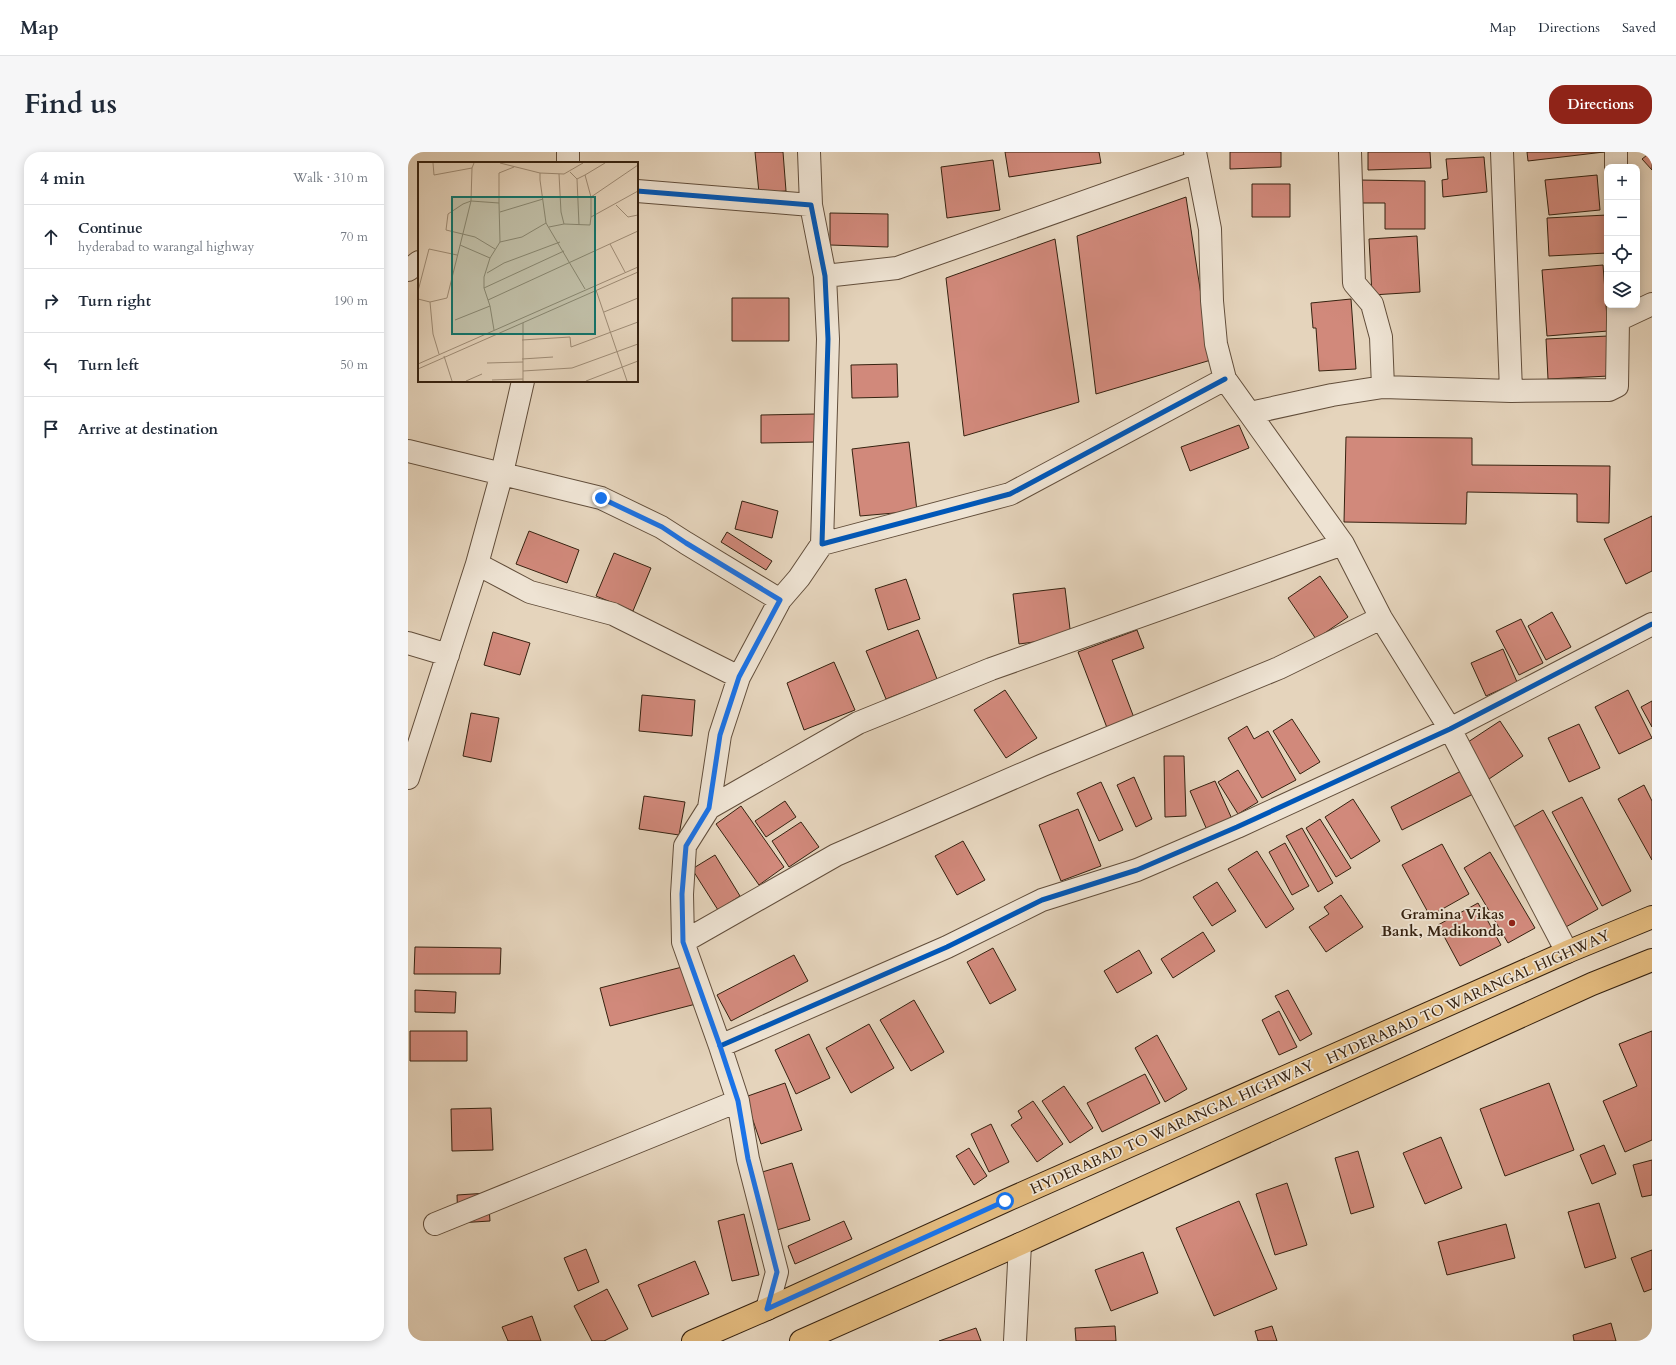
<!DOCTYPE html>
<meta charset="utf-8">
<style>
body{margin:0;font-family:Cardo,serif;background:#f6f6f7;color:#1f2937}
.controls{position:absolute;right:12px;top:12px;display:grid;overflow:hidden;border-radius:8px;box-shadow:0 2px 10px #0003}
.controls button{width:36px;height:36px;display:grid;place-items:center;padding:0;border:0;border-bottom:1px solid #e0e1e3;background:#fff;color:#1f2937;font:20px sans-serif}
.stop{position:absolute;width:12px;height:12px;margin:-9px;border:3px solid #1a73e8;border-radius:50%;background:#fff}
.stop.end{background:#1a73e8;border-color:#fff;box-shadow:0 1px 4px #0008}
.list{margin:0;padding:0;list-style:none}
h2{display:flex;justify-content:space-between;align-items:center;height:52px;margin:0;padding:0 16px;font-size:17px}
h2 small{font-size:13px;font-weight:400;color:#747a83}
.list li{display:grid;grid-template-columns:26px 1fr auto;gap:12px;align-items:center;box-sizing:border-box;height:64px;padding:0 16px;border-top:1px solid #e0e1e3}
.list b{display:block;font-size:15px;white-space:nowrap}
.list p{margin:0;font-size:13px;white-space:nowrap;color:#747a83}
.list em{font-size:13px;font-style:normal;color:#747a83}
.icon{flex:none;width:22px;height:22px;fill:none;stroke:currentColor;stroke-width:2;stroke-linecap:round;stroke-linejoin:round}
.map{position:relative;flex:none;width:1244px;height:1189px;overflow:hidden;border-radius:16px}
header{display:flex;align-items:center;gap:24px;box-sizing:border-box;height:56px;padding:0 20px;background:#fff;border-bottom:1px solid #e0e1e3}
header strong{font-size:19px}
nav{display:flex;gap:22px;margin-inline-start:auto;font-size:14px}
.intro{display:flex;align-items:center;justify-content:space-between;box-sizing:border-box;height:96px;padding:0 24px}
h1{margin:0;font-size:28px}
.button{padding:10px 18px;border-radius:16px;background:#8f2418;color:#fff;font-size:14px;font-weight:700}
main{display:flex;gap:24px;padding:0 24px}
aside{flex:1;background:#fff;border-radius:16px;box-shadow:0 2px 10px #0003}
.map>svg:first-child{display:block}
</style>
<header>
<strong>Map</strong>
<nav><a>Map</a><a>Directions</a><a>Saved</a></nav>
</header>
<div class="intro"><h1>Find us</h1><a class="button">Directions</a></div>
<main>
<aside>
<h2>4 min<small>Walk · 310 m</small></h2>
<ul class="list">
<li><svg class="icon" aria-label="ahead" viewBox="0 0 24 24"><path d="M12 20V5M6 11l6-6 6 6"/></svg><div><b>Continue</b><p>hyderabad to warangal highway</p></div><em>70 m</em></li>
<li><svg class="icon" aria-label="right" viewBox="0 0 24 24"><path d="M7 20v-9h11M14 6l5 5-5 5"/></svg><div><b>Turn right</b></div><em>190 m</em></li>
<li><svg class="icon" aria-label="left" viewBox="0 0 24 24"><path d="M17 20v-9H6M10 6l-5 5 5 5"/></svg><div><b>Turn left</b></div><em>50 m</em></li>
<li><svg class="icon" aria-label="arrive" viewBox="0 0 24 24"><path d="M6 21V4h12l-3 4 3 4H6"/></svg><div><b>Arrive at destination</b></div></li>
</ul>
</aside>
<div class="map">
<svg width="1244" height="1189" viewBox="0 0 1244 1189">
<rect width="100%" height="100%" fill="#e5d4bc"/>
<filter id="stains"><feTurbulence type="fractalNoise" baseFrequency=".005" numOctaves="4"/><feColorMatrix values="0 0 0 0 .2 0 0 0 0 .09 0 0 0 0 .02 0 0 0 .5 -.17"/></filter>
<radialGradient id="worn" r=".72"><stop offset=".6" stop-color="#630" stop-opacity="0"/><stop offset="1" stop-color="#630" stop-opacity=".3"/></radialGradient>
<path fill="#d1897b" stroke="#362210" d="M347,0H375L378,39L351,41Z
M597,0H691L693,11L601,25Z
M822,0H873V15L822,17Z
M960,0H1022L1023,16L960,18Z
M1119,0H1196L1120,9Z
M1243,0H1244V18L1234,7Z
M1076,5L1079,40L1035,45L1034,28L1040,27L1038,7Z
M585,8L592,58L539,66L533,15Z
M1189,23L1192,58L1141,63L1137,28Z
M951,28L1017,29V77H977V51H951Z
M844,32H882V65H844Z
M778,45L803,208L688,242L669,84Z
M422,61L480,62V95L422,93Z
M1199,63V101L1141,104L1139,66Z
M1009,84L1012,140L964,143L961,87Z
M647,87L671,250L556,284L538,126Z
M1195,113L1200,179L1139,184L1134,118Z
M324,146H381V189H324Z
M943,147L948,217L911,219L908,176H905L903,151Z
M1200,184L1201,224L1140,227L1138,187Z
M489,212L490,245L444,246L443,213Z
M407,262L408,290L353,291V263Z
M831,273L841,296L782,319L773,295Z
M938,285L1064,286V313L1202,314L1201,371L1169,370V342L1059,340L1058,372L936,370Z
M501,290L509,359L452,364L444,297Z
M334,349L370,359L364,386L327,377Z
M1244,364V419L1218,432L1196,387Z
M121,379L171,398L159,431L108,412Z
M319,380L364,409L358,418L313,390Z
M206,401L243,416L225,459L188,444Z
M912,424L940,465L908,487L880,446Z
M498,427L512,467L480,478L467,437Z
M657,436L663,485L611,492L605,442Z
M1144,460L1163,495L1138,508L1120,474Z
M1113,467L1135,511L1111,523L1088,479Z
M510,478L529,527L478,547L458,499Z
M729,478L736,496L704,508L728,571L701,581L670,500Z
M85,480L122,491L112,523L76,513Z
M1095,497L1109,530L1078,544L1063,511Z
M426,510L447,558L396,578L379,531Z
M597,538L629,586L598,606L566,558Z
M1220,538L1244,586L1211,602L1187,555Z
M234,543L287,548L284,584L231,579Z
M1244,549V575L1233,555Z
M63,561L91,566L83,610L55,604Z
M884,567L912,610L892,622L865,579Z
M1092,569L1115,604L1081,627L1057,592Z
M1171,572L1192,616L1161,630L1140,586Z
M839,574L846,587L860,579L888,628L854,646L820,586Z
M756,604H776L778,664L757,665Z
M1057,617L1069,640L994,678L983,655Z
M830,618L850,650L830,662L810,630Z
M726,625L744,667L728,675L709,633Z
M807,629L824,667L799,678L782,639Z
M693,630L715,678L691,689L669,641Z
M1236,633L1244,649V708L1210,647Z
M236,644L277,650L271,683L231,677Z
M1174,645L1223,739L1194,754L1144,660Z
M945,647L972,689L943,707L917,665Z
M377,649L388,665L358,685L347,669Z
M333,654L376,715L351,733L308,672Z
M670,657L693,714L653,729L631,673Z
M1135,658L1190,757L1156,776L1102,677Z
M912,667L943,716L928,725L898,676Z
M393,670L411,695L381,715L364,689Z
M894,676L925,731L910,740L878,684Z
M555,689L577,728L549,743L527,704Z
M877,691L901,734L884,743L861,700Z
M1034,692L1061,742L1022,764L994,713Z
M849,699L886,757L858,776L820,717Z
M1082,700L1127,776L1100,791L1056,716Z
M307,703L332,744L310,758L284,717Z
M809,730L828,759L804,774L785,745Z
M933,743L955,775L918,800L901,775L921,762L916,755Z
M1070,751L1093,793L1052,814L1030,773Z
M795,780L807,799L765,826L753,807Z
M7,795L93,796L92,822H6Z
M585,796L608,838L582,852L559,810Z
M731,798L744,821L709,841L696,819Z
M386,803L400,829L323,869L309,843Z
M278,814L288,852L202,874L192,836Z
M7,838L48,840L47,861L7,860Z
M880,838L904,882L892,889L867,844Z
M506,848L536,900L503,919L472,868Z
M871,859L889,895L871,903L854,868Z
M461,872L486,916L443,941L418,896Z
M2,879H59V909H2Z
M1244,879V988L1217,1000L1195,949L1229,934L1211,892Z
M401,882L422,926L388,942L367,898Z
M749,883L779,937L757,950L727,896Z
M737,922L752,951L694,980L679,951Z
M377,931L394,978L353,992L337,945Z
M1141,931L1166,998L1097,1024L1072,957Z
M656,934L685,976L662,991L634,949Z
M625,949L655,992L629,1010L603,973L614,966L610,959Z
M83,956L85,998L44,999L43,957Z
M583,972L601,1010L581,1020L563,982Z
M1033,985L1054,1036L1017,1052L995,1001Z
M1196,993L1208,1022L1184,1032L1172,1003Z
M561,996L579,1024L566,1033L548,1004Z
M950,999L966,1055L943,1062L927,1006Z
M1244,1008V1043L1234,1045L1225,1013Z
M384,1011L402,1068L369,1078L351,1021Z
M879,1031L899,1093L867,1103L848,1042Z
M80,1041L82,1069L50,1071L49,1043Z
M831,1049L869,1137L806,1164L768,1076Z
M1191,1051L1208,1106L1177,1116L1160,1060Z
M336,1062L351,1123L324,1129L310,1069Z
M436,1069L444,1087L387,1112L380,1094Z
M1098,1072L1107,1106L1039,1123L1030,1090Z
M178,1097L191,1130L170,1139L156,1106Z
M1244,1098V1137L1236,1140L1223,1106Z
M735,1100L750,1141L703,1159L687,1118Z
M287,1109L301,1142L244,1165L230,1133Z
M199,1137L220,1177L196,1189H184L166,1154Z
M124,1164L133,1189H100L94,1175Z
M1203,1171L1208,1189H1166L1165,1183Z
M707,1174L708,1189H668L667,1176Z
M864,1174L869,1189H850L847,1179Z
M568,1176L573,1189H531Z"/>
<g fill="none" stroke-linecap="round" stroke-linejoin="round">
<defs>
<path id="minor" d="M401,0L403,53
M787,0L802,77L804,149L808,192L817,227L935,392L973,466L1042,577L1159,800
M942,0L946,131L964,152L973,185L975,235
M1094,0L1103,239
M1208,0V15
M160,11V0
M229,39L403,53L417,124L420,187L414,392L602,342L817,227
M0,118L11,110
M417,124L489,116L789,10
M1210,154V168L1244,152
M842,261L924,243L975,235L1103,239L1201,238L1209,234L1210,168
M0,299L193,346L253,375L278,391L372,448
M69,412L122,440L205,462L331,525
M0,491L40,503
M0,626L69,412L94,321L115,229
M301,656L450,571L583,517L935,392
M275,790L428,703L635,613L871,516L973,466
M312,894L539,795L634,748L729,718L829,675L1042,577L1244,472
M27,1072L330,949
M359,1157L369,1120L340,1007L330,949L312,894L275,790L274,742L277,694L301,656L312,583L331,525L372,448L391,426L414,392
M607,1189L612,1092"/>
<path id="major" d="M285,1189L359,1157L597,1049L1159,800L1244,765
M393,1189L612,1092L1184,832L1244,808"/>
</defs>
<use href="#minor" stroke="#624e3b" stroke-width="24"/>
<use href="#major" stroke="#362210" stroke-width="24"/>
<use href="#minor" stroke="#eee3d3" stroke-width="22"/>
<use href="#major" stroke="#e2ba7e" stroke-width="22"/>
<defs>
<path id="cycleway" d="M229,39L403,53L417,124L420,187L414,392L602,342L817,227
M312,894L539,795L634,748L729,718L829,675L1042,577L1244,472"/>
</defs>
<use href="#cycleway" stroke="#eee3d3" stroke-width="8"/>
<use href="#cycleway" stroke="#0057b8" stroke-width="5"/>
</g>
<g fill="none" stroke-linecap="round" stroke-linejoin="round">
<path stroke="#1a73e8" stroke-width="5" d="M193,346L254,375L278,391L372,448L331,525L312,583L301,656L278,694L274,742L275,790L312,894L330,949L340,1007L369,1120L359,1157L597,1049"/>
</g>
<circle fill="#8f2418" stroke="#eee3d3" stroke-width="1.5" cx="1104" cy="771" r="4"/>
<g text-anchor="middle" stroke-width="3.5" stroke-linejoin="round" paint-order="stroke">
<g font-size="15" font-weight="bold" fill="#362210" stroke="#eee3d3" text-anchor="end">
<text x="1096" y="767">Gramina Vikas<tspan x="1096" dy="17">Bank, Madikonda</tspan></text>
</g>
<g font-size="15" fill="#362210" stroke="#eee3d3">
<text transform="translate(1060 845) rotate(-24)" y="5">HYDERABAD TO WARANGAL HIGHWAY</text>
<text transform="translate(764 975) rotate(-24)" y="5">HYDERABAD TO WARANGAL HIGHWAY</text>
</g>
</g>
<g transform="translate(10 10)">
<rect width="220" height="220" fill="#e5d4bc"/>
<path fill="none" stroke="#9f8d77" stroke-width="1" d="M15,1L16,13L54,6M82,1L122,11M165,1L146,12L122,11V18L128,61L167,127M187,1L167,13L173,35L220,3M152,10L159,17L167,13M141,12L143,50L146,62M159,17L161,63M173,35V55L220,29M81,41V11L96,5M198,43L210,55L220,53M82,50L125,37M131,65L146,62L172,63L173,55M192,82L207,110M42,83L72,96M77,87L57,75L28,68L30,52L45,42L53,39L81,41L82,80L104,75L128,61M69,111L86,101L142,80M66,126L146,89M178,128L209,219M0,129L11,87L39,93M0,137L12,140L15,172L21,192M70,138L220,69M12,140L29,136L53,39L54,6L56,1M186,150L220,136M37,158L72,144M105,161V219M76,168L72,144L66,126V115L72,96L82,80M104,178L152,175L153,185L220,160M26,194L34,219M104,197L135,195M69,201L105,200M0,202L220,105M0,207L220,110M105,209L154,206L220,182M74,218L105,217M48,219L64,212M168,219L220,199"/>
<path fill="#0f766e" fill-opacity="0.15" stroke="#0f766e" stroke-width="2" d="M34,35H177V172H34Z"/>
<rect width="220" height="220" fill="none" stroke="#362210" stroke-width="2"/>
</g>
<rect width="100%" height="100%" filter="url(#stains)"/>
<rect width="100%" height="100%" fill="url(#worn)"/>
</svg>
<div class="controls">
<button>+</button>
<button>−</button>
<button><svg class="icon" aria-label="locate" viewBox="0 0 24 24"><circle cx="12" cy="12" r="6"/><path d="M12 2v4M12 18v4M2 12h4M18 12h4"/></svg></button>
<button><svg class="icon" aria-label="layers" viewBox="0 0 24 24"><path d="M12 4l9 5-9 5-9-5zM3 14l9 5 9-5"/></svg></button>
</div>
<div class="stop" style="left:597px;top:1049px"></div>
<div class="stop end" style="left:193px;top:346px"></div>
</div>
</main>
